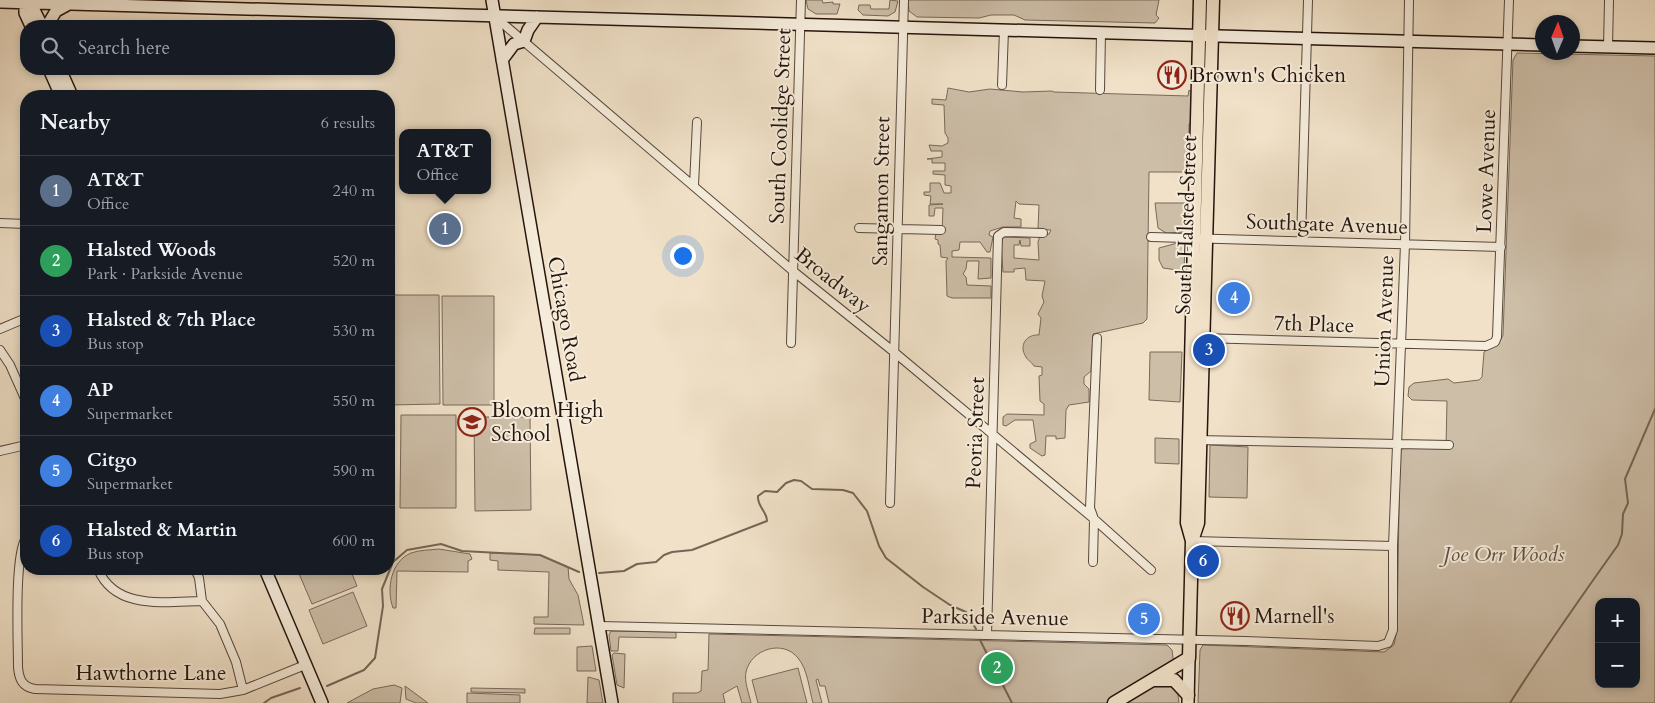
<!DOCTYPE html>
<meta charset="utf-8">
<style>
body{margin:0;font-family:Cardo,serif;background:#20242c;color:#f1f3f6}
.controls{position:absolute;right:15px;bottom:15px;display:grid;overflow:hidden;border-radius:10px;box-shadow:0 2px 8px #0003}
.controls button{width:45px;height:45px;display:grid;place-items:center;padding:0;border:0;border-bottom:1px solid #363941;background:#171b24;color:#f1f3f6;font:25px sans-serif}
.compass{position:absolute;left:1535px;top:15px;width:45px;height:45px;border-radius:50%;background:#171b24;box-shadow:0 2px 8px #0003;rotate:2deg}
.you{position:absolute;left:682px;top:255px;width:18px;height:18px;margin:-12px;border:4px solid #fff;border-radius:50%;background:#1a73e8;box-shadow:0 0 0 8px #1a73e833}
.badge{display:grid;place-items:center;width:32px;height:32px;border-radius:50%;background:#8c9099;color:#fff;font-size:16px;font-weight:700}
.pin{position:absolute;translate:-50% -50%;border:2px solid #fff;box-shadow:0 1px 5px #0006}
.popup{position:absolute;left:399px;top:129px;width:92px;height:65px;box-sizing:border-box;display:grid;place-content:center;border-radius:10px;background:#171b24;filter:drop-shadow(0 1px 4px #0005);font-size:16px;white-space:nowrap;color:#9ea1a6}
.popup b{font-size:19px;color:#f1f3f6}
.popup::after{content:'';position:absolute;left:50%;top:100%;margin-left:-10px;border:10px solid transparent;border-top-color:#171b24}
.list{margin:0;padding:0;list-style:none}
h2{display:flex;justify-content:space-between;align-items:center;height:65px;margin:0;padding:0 20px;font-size:21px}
h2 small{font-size:16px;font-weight:400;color:#9ea1a6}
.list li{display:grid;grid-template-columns:32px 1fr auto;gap:15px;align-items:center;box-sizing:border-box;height:70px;padding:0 20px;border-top:1px solid #363941}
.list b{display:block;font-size:19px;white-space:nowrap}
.list p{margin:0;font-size:16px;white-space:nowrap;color:#9ea1a6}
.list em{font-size:16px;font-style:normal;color:#9ea1a6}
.icon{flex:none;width:28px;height:28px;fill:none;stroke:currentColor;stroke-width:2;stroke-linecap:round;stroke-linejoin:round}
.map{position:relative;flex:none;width:1655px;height:703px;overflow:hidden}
.search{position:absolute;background:#171b24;box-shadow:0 2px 8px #0003;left:20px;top:20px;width:375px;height:55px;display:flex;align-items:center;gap:12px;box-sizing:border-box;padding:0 18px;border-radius:20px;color:#9ea1a6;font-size:19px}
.panel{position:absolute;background:#171b24;box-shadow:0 2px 8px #0003;left:20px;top:90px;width:375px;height:485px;border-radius:20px}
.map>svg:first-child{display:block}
</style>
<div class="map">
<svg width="1655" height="703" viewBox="0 0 1655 703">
<rect width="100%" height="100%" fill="#f0e1c8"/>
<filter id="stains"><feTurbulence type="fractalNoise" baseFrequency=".004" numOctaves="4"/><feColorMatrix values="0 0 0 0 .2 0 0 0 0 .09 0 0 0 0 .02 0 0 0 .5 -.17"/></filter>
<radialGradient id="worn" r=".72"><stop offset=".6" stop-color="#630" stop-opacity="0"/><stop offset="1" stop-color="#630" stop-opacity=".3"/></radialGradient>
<path fill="#cdbea8" stroke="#79695a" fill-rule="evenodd" d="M806,0H822L823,3L833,2V4H840L837,14H816L808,9Z
M890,0L898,1L895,12L888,16L863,15L858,10L859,5H870L871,9H889Z
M908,0H1159L1156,15L1159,18L1155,23L1025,20L1014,15H991L979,18L917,17L909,11Z
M1517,53L1655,56V703H1198L1200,650L1203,645L1384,652L1394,645L1397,630L1400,452L1404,447H1446L1447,401L1412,400L1408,396L1409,387L1414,383L1448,379L1454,383L1479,380L1482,377L1484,352L1500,341L1503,335L1513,60ZM1599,602H1636V684H1599Z
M948,88L969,92L990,89L1023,92L1052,91L1054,92L1188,96L1189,90L1193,94L1192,122L1189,124V140H1192L1191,164L1187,160L1186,172H1149L1147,319L1143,323L1093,334L1091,371L1084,377V384L1089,389V402L1069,405L1066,410L1065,438L1056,439V436H1046L1045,455L1042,456L1030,448V444L1036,441L1033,420H1015L1006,426L1003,425V417L1007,414L1044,415V404L1040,401L1039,376L1042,375V367L1034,366C1031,361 1028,361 1026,357C1018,345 1027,334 1039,335L1041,318L1038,314L1044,302L1042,296L1045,281L1026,280L1025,268L1014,269V272H1003L1001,244L1003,237L1030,238V246H1021L1020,240L1019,245H1014V258L1039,260L1038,242L1040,236L1049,234L1051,230L1038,229L1039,205L1019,204L1016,201L1014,218L1021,219V227H1003L990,231L989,235L993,237L990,252H987L980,242H960L959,250L952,251V257L991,258V278L978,279L979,261H967L966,269L963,274L966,277L967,285L991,286V298H952L947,296L946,261L948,258L941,257L940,245L938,244V240L935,239L936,233H942L943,208H935L934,216H929V205L943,204H930L931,196L924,195V192H930V183H940L944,193H951V186L945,185V175L933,174V171H945V163H932V159H927L942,157V151H931L929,145L942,146L948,143V138L945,133L944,105L932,104V99L946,100Z
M1155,203H1186L1185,232L1166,233L1158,228Z
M1181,242L1185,243L1184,271L1163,268L1159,260V248Z
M389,295H439L440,404L389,405Z
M442,296H494V405H443Z
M1150,352H1182L1180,402L1149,400Z
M401,415H456V508H400Z
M474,417H530L531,510L475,511Z
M1155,438L1179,439V464L1155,463Z
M1210,445L1248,447L1247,498L1209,497Z
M439,549L470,554L472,559L468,561V572L397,571L396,608H393C386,589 391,561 411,553C419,550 430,550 439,549Z
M490,553L540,555L568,567L569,579L578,595L584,625L534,624V617H548L549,572L498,570V561L490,560Z
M297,569H350L357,586L312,604Z
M353,592L367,626L323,644L309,610Z
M535,628H570V634H534Z
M611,631L676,632V638L619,637L618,651H611L609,635Z
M709,634L1167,645L1172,650L1179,703H829L825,686H820L818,679L816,680L822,703H813C809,689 808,670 798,658C783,639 751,649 746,672C744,682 749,693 751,703H742L737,686L723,694L725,703H673V693H697L701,691L702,671L708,670Z
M592,646L596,671H577V647Z
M614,653L625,654L624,688L617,685L612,655Z
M798,668L807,703H758L752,680Z
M588,677L599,680L603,703H587Z
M394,685L402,688L400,703H347L373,689Z
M405,686L428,703H416L406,699Z
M471,688L525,689V693L471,692Z
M467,693L520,695V703H467Z"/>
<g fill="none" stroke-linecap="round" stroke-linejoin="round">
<path stroke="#756556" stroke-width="2" d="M599,573L624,571L637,564L656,562L664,555L672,552L692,550L767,521C767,511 757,507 758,496L765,491L777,492L786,483L794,480L801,481L812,489L843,490L853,493L867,511L879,546L886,558L923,587L950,605L966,612L976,629
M980,640L1012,703
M327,686L364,670L375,658L383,606L382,589L393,562L407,550L441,544L462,551L540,555L579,572
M264,703L271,698L300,688
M1510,703C1544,649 1581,597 1618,545L1622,534L1623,514L1628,503L1625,479L1655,409"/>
<defs>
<path id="street" d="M494,16L793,271L894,352L1094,519L1151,570
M1608,47L1609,0
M1002,85L1004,30
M1100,90L1101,33
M694,185L697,122
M0,223L26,224
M859,228L941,230
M1151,237L1501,247
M1301,241L1308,0
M0,329L26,318
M1201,338L1486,346L1495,342L1497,337L1509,0
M791,343L801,0
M0,350L10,365L26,401
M1197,440L1449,445
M0,451L26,445
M890,503L904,0
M26,538C14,555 18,642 18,667C19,679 22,687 35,689L220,694L243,690L305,665
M1192,541L1393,546
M1093,562L1094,519L1090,508L1097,338
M98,569C115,610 164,602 202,601
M195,569L199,578L202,601L220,624L236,662L243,690
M600,626L1245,641L1378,646L1388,643L1393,630V546L1405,244L1409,0
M987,635L998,236L1004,232L1043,233"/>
<path id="secondary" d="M25,0V13L31,26
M492,0L612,703
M0,2L1542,45
M24,3L33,8L42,26
M47,26L56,11L67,5
M1572,46L1655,48
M502,60L514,44L524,41L528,30L537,17
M49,69L61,96
M60,69L72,96
M265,569L322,703
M1188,703L1189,658"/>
<path id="primary" d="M1192,541L1198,523L1213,0
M1155,680H1174L1188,695
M1114,703L1189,658L1192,541L1187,523L1200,0"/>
</defs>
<use href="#street" stroke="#58473b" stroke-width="10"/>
<use href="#secondary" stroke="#25140c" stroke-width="14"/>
<use href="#primary" stroke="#25140c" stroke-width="15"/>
<use href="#street" stroke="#f5ecdb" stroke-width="8"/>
<use href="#secondary" stroke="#f5ecdb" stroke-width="11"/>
<use href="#primary" stroke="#f0e1c8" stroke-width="12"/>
</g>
<defs>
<symbol id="restaurant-ring" viewBox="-11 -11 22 22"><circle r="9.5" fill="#f5ecdb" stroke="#8f2418" stroke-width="1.5"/><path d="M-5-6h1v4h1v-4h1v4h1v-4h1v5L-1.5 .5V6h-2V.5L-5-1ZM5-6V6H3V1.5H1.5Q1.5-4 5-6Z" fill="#8f2418"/></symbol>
<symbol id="school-ring" viewBox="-11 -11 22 22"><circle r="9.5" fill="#f5ecdb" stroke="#8f2418" stroke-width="1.5"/><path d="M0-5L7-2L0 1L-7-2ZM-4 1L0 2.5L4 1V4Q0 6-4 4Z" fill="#8f2418"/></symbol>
</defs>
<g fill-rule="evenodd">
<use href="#restaurant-ring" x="1156" y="59" width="32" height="32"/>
<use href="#school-ring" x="456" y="406" width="32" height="32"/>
<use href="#restaurant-ring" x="1219" y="600" width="32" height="32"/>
</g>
<g text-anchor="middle" stroke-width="4" stroke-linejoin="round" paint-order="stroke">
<g font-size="21" fill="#25140c" stroke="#f5ecdb" text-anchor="start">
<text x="1191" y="82">Brown's Chicken</text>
<text x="491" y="417">Bloom High<tspan x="491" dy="24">School</tspan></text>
<text x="1254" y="623">Marnell's</text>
</g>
<g font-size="21" fill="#25140c" stroke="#f5ecdb">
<text transform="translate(780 126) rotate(-88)" y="7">South Coolidge Street</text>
<text transform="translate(1486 171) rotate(-88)" y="7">Lowe Avenue</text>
<text transform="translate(881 191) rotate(-89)" y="7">Sangamon Street</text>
<text transform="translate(1327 224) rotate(2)" y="7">Southgate Avenue</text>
<text transform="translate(1186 225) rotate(-88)" y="7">South Halsted Street</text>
<text transform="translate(833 280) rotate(39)" y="7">Broadway</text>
<text transform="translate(566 319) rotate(80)" y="7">Chicago Road</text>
<text transform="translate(1384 321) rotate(-88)" y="7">Union Avenue</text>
<text transform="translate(1314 324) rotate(2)" y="7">7th Place</text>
<text transform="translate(975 433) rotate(-88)" y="7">Peoria Street</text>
<text transform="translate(995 617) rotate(1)" y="7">Parkside Avenue</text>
<text x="151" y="680">Hawthorne Lane</text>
</g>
<g font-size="21" font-style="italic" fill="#605043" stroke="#f5ecdb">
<text x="1504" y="561">Joe Orr Woods</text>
</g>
</g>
<rect width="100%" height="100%" filter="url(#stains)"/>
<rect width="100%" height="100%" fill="url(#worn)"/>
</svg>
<div class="controls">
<button>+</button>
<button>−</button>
</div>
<svg class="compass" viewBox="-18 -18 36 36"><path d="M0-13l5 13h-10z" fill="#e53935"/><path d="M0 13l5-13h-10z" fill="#9ea1a6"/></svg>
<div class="you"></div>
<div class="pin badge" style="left:445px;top:229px;background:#5c6f8a">1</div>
<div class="popup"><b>AT&amp;T</b>Office</div>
<div class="pin badge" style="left:997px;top:668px;background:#2e9e5b">2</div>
<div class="pin badge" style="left:1209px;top:350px;background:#1a4fb4">3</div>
<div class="pin badge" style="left:1234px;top:298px;background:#3f7fe0">4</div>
<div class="pin badge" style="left:1144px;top:619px;background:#3f7fe0">5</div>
<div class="pin badge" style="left:1203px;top:561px;background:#1a4fb4">6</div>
<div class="search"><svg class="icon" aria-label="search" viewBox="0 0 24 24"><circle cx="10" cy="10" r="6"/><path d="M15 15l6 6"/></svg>Search here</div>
<section class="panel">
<h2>Nearby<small>6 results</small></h2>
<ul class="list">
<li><span class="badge" style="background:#5c6f8a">1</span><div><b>AT&amp;T</b><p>Office</p></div><em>240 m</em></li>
<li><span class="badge" style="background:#2e9e5b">2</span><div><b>Halsted Woods</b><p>Park · Parkside Avenue</p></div><em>520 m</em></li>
<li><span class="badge" style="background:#1a4fb4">3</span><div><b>Halsted &amp; 7th Place</b><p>Bus stop</p></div><em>530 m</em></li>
<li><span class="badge" style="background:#3f7fe0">4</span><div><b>AP</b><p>Supermarket</p></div><em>550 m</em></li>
<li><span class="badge" style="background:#3f7fe0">5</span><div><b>Citgo</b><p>Supermarket</p></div><em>590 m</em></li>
<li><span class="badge" style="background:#1a4fb4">6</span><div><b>Halsted &amp; Martin</b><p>Bus stop</p></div><em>600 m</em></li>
</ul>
</section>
</div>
